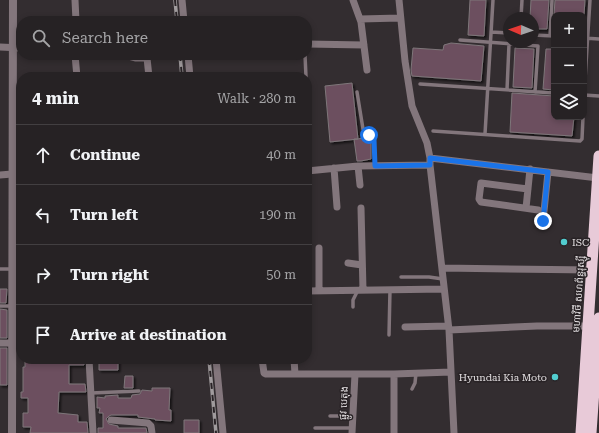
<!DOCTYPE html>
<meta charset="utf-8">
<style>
body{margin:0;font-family:"Roboto Serif","Noto Sans Khmer",serif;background:#2e2a2c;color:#f1f3f6}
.controls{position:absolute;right:12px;top:12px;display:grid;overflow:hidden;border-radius:8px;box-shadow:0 2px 6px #0003}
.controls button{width:36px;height:36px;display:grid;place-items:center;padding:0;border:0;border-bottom:1px solid #423f41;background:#262224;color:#f1f3f6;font:20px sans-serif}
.compass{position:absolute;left:503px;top:12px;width:36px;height:36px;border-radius:50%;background:#262224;box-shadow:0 2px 6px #0003;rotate:272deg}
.stop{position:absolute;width:12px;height:12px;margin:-9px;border:3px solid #1a73e8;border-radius:50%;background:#fff}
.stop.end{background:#1a73e8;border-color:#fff;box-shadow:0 1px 4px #0008}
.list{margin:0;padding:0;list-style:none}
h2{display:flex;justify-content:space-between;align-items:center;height:52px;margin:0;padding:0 16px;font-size:17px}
h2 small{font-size:13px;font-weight:400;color:#a4a4a6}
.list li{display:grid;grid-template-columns:26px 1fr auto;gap:12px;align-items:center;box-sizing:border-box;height:60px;padding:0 16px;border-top:1px solid #423f41}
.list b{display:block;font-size:15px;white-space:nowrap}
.list em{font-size:13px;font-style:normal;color:#a4a4a6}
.icon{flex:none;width:22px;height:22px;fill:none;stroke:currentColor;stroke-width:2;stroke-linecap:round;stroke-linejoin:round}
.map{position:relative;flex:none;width:599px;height:433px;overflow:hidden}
.search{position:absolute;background:#262224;box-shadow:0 2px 6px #0003;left:16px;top:16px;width:296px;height:44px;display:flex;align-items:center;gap:10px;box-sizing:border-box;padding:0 14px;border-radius:16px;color:#a4a4a6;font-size:15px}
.panel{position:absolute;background:#262224;box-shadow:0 2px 6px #0003;left:16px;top:72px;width:296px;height:292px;border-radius:16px}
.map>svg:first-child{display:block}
</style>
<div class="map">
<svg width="599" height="433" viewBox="0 0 599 433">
<defs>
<filter id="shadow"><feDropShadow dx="2" dy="2" stdDeviation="1" flood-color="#0009"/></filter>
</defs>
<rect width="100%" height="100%" fill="#332d30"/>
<path fill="#6c505e" stroke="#7e767a" filter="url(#shadow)" d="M470,0H486L484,36L468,35Z
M531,0H549L547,29H533V18H530Z
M555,0H585L584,15H554Z
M451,43L484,46L481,81L412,76L411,70L413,48L443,50L444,45Z
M515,48L534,49L532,88L513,87Z
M546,49H554V90L543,89Z
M352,83L358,139L367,137L371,141V159L361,161H357L354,139H358L330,142L325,86Z
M512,93L554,96V117H574L572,136L510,132Z
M0,289H7L6,303H0Z
M0,309L7,310V338H0Z
M0,348H7V385H0Z
M25,359H84V365H69V384H85L86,392H59L58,413L78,415V422H87L88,433H30L31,427H23V413H28V398H21V392H23V367H25Z
M99,359H118V370H99Z
M125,376H133V388H124Z
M152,388H170L169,410H171V421L155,420V419L138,417V415H111L109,416L106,419L109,424L118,426V428H146L147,433H98V428H103V413H99L100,408H97V397L105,398V396L118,395V398H131L132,395L140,394L142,390L152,391Z
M184,420H199V433H184Z"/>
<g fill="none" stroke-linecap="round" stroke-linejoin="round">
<path stroke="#83767c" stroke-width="3.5" d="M521,18L522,0
M491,32L509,33
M533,35L554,36
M550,36L552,0
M584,38L599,39
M460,40L538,46L535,92
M305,55L306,77
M420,84L554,93
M507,90L509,44
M357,92L363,129L366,133L374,139L375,166
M584,95L599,96
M584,96L590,0
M433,131L580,141L582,139L583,117
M485,134L493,0
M0,269H12
M401,277H429L443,279
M12,283H21
M0,306H12
M353,307V300L358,290
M389,335L390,290
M412,389L415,383L416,373
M91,393L139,391
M330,416H353
M315,428H352"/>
<path stroke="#83767c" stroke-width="7" d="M75,0L76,21
M182,0L184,21
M353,0L361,22L367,70
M399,0L405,61L412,106L427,143L430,158V165L449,330L454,433
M360,19L400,18
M307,44L364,45
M0,47L21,48
M75,55L77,77
M125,55L136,58H147L149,77
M188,55L190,77
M430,158L598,178
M358,166L360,185
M334,168L337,207
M307,171L358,166L430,165
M0,175L12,174
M528,189L481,183L479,199L481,202L538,210
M361,208L363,290
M526,208L530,169
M543,221L548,172
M319,248V291
M348,263L362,265
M442,268L592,270
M307,291L444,289
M405,327L448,326
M449,330L537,326H588
M0,343H11
M89,359L93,433
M216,359L223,433
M262,359L264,373L266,374H295
M294,359L295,374H394L451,372
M111,420L148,423L151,426L152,433
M352,433L355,374
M394,433V374"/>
<path stroke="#83767c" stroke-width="8" d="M12,433L13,0"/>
<path stroke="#e8cad8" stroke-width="11" d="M581,433L599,156
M591,433L599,318"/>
<defs>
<path id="rail" d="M175,0L177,21
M180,55L182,77
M209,359L216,433"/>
</defs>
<use href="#rail" stroke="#a09b9d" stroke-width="3.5"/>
<use href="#rail" stroke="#292326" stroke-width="2" stroke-dasharray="6" stroke-linecap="butt"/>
</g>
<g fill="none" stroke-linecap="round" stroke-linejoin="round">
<path stroke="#1a73e8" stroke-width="5" d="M369,135L374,139L375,166L430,165V158L548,172L543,221"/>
</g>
<g fill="#52cdcf" stroke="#292326" stroke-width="1.5">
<circle cx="564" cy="242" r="4"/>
<circle cx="555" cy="377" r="4"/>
</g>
<g text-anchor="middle" stroke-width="3" stroke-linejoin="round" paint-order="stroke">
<g font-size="10" fill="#e4e0e2" stroke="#292326" text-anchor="start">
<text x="572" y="246">ISC</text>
<text x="547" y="381" text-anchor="end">Hyundai Kia Moto</text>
</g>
<g font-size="10" fill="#e4e0e2" stroke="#292326">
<text transform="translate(578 294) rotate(-86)" y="4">មហាវិថី សហព័ន្ធរុស្ស៊ី</text>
<text transform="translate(343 403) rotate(-87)" y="4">ផ្លូវ បេតុង</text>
</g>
</g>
</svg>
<div class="controls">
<button>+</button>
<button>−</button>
<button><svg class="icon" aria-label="layers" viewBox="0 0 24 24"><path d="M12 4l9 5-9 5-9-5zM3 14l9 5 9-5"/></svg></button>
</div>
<svg class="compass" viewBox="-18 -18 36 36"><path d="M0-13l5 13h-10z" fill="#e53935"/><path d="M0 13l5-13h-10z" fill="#a4a4a6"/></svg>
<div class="stop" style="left:369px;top:135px"></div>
<div class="stop end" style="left:543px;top:221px"></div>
<div class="search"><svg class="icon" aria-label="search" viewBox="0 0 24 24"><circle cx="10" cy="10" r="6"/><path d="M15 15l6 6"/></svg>Search here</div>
<section class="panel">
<h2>4 min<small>Walk · 280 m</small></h2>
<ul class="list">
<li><svg class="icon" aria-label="ahead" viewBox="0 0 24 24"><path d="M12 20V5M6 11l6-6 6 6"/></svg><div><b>Continue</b></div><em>40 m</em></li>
<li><svg class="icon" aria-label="left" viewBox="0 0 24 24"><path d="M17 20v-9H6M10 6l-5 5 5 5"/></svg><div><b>Turn left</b></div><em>190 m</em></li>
<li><svg class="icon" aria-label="right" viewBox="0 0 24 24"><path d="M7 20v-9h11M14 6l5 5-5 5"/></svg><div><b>Turn right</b></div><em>50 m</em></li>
<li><svg class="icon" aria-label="arrive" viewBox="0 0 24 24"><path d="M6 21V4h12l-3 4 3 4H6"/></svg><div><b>Arrive at destination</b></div></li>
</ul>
</section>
</div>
